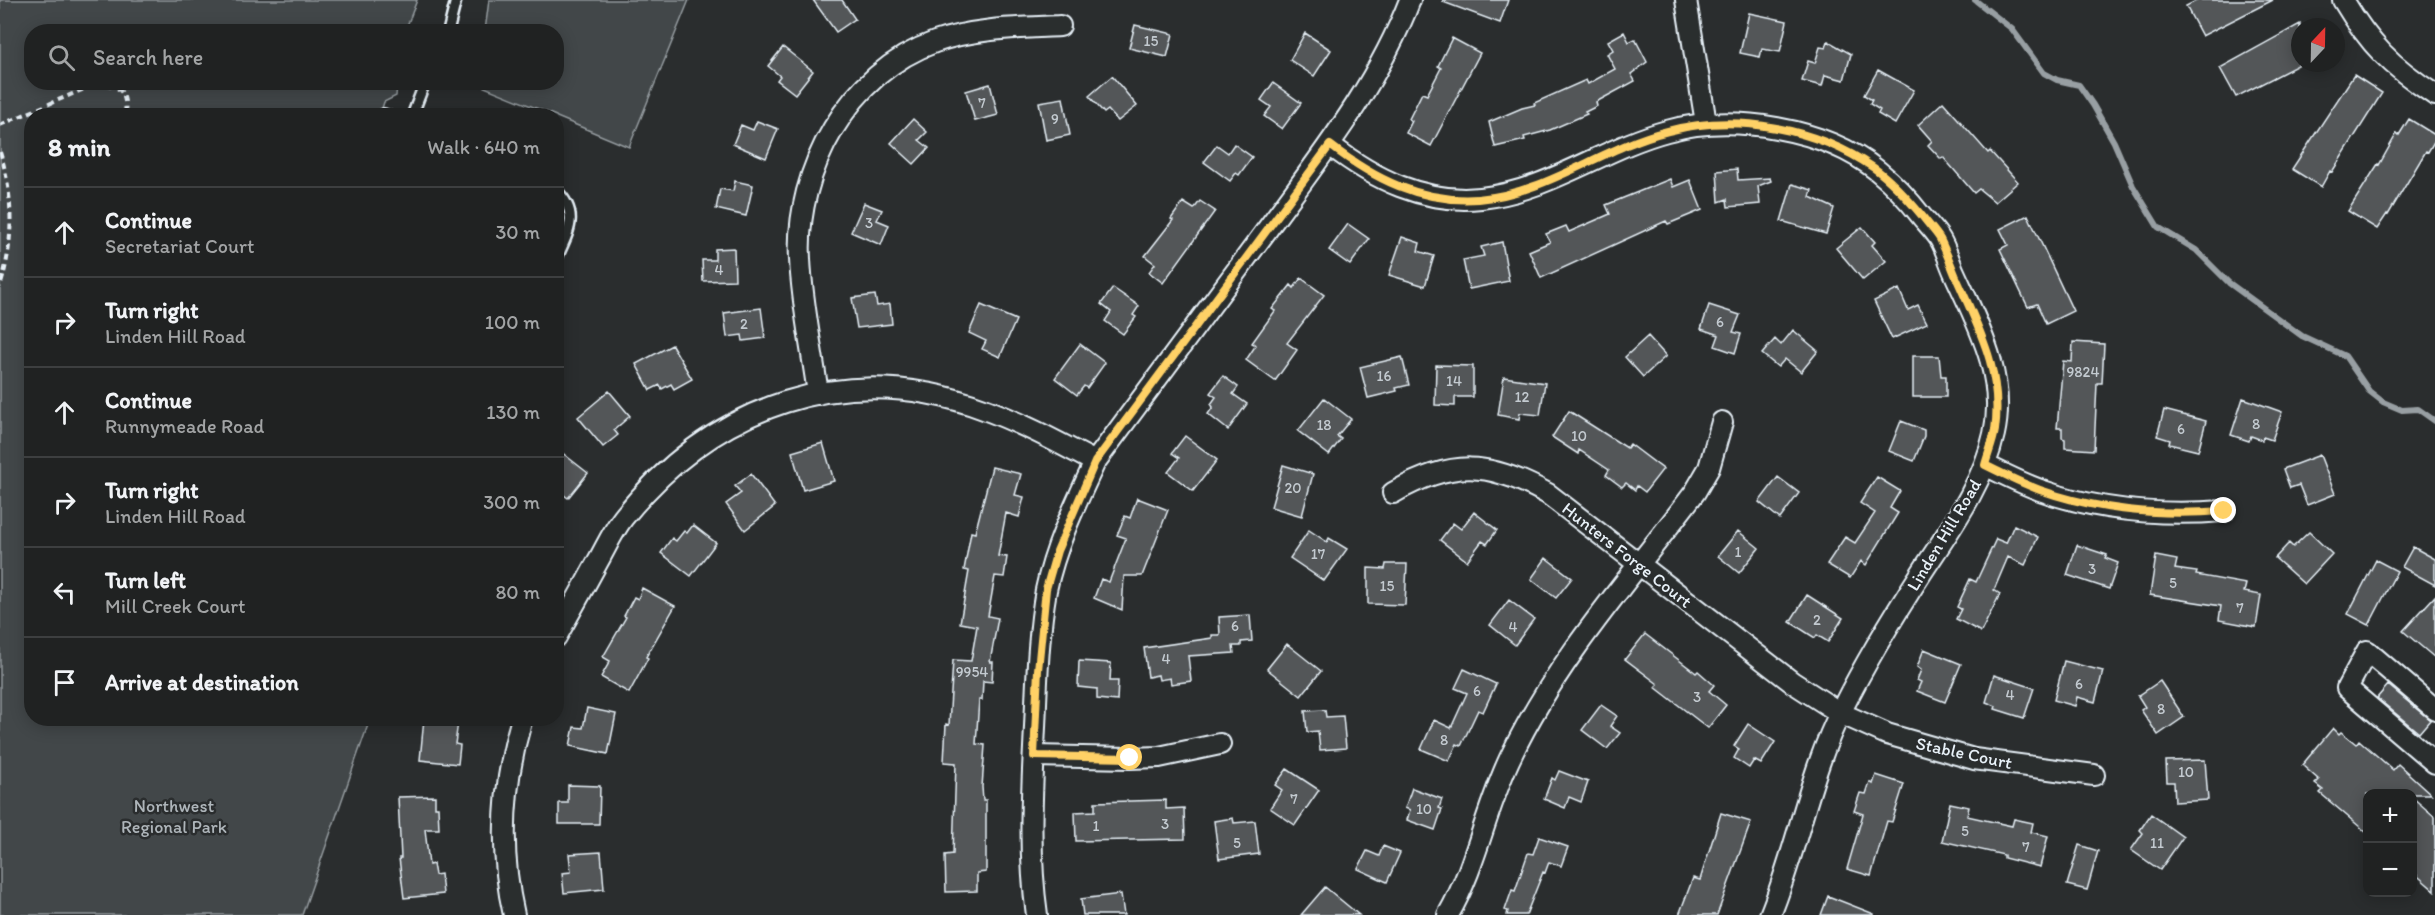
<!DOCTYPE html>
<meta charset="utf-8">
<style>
body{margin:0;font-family:Itim,sans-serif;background:#2d2f2f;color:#f1f3f6}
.controls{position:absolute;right:18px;bottom:18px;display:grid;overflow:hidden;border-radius:12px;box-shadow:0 3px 15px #0003}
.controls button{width:54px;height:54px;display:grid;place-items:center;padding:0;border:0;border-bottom:2px solid #3d3f40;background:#202222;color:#f1f3f6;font:30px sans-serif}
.compass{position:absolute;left:2291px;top:18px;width:54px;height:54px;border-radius:50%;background:#202222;box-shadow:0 3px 15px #0003;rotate:22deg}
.stop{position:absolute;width:18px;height:18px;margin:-14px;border:4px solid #ffd166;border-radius:50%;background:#fff}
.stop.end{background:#ffd166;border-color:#fff;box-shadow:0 2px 6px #0008}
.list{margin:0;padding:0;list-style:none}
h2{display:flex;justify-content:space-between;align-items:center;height:78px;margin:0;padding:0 24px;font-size:26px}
h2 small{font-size:20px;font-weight:400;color:#a2a4a5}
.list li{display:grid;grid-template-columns:39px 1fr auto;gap:18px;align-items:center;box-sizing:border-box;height:90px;padding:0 24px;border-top:2px solid #3d3f40}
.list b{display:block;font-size:22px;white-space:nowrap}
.list p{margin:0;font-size:20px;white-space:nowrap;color:#a2a4a5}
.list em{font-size:20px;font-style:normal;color:#a2a4a5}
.icon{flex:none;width:33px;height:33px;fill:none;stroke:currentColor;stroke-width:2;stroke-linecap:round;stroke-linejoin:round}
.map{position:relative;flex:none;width:2435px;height:915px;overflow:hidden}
.search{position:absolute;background:#202222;box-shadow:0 3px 15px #0003;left:24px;top:24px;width:540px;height:66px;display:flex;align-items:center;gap:15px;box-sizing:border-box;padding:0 21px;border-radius:24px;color:#a2a4a5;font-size:22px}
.panel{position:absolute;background:#202222;box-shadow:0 3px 15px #0003;left:24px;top:108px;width:540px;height:618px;border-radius:24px}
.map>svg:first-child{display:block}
</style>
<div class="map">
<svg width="2435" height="915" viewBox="0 0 2435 915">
<rect width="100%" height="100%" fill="#2a2d2e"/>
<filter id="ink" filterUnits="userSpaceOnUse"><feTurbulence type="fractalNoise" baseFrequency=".0167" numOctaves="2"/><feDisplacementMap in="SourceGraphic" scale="12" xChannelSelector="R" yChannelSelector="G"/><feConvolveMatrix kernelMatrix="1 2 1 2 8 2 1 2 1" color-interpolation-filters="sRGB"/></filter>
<g filter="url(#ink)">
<path fill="#424648" stroke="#959ca0" stroke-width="1.5" d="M0,0H417L405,31L32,32V82L397,83L396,96L384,102L380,115L32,116V718L370,719L302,915H0Z
M489,0H689L629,147L557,117L556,116L482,86V83L556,82V32L485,31Z"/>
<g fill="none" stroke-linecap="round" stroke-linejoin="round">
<path stroke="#989fa3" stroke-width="6" d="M1975,0L2012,29L2044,73L2057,80L2079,85L2093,105L2114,142L2133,186L2158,227L2196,250L2229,283L2302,336L2345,356L2369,391L2383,402L2402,410L2418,409L2435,421"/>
</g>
<path fill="#535759" stroke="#e8f1f8" stroke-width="1.5" d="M813,0H842L855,19L836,32Z
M1443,0H1508L1500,23L1443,2Z
M2198,0H2273L2202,36L2186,6Z
M1749,13L1787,21L1780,52L1762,49L1760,57L1740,53Z
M2300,24V64L2236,97L2220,68Z
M1135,25L1173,34L1167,57L1129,48Z
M1624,32L1629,42L1635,39L1647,62L1631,74L1635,81L1596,102L1597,106L1585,112L1587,114L1550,130L1524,137L1525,140L1495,147L1489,122L1522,108L1535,105L1534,103L1586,80L1588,84L1615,69L1607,54L1613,50L1608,41Z
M1305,33L1331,50L1314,76L1290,60Z
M1452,38L1480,53L1431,146L1406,133L1412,121L1409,119L1422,93L1427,95L1441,68L1438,66Z
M1828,41L1851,54L1844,80L1825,75L1822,86L1802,81L1808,61L1815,63L1820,47L1826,48Z
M783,47L813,71L795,94L777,80L780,76L768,66Z
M1878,70L1914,90L1895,124L1878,114L1880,110L1870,104L1872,100L1864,95Z
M2354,75L2382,93L2332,172L2330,171L2321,187L2292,169Z
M1112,76L1137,106L1118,121L1108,110L1104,113L1089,96Z
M1273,83L1301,103L1282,129L1264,116L1271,107L1261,100Z
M990,84L998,115L975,121L966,91Z
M1063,98L1070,135L1046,140L1039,102Z
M1943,102L1988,153L1990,151L2018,182L1995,202L1979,189L1974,193L1943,157L1941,159L1928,145L1932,141L1918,125Z
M913,119L927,132L919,140L929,148L914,164L891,143Z
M2409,119L2435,135V140L2428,152L2426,151L2388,215L2387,214L2377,229L2348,211L2378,164L2379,165L2397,133L2399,135Z
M757,121L778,129L766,158L733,144L741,125L753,130Z
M1234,144L1252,157L1239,175L1236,173L1230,181L1204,162L1217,145L1228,153Z
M1737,169L1738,180L1770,178L1771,181L1758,186L1760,204L1728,207L1727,199L1719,202L1717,171Z
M1670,179L1673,187L1690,180L1702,210L1668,224L1666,221L1541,278L1529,251L1550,242L1546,234L1566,226L1569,232L1610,214L1606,205Z
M735,181L753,185L746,216L716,209L720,189L733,191Z
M1792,184L1812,190L1810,197L1834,208L1826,234L1781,221Z
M1200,201L1215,211L1163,283L1149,272L1155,264L1145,256L1173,220L1171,219L1183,202L1194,209Z
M864,203L882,210L877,220L889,225L881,245L851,232Z
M2028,215L2073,311L2046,324L2037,304L2028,307L2000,249L2008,245L2000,229Z
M1348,224L1369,239L1350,265L1329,250Z
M1862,227L1875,242L1872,245L1886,261L1863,280L1836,248Z
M1402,237L1420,243L1418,251L1434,256L1425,286L1389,275Z
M1502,242L1509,281L1469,289L1463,260L1484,256L1481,247Z
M734,248L735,280L703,281L702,260H715V249Z
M1301,278L1324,295L1287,343L1297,350L1275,381L1246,360L1256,345L1252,343L1275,311L1272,309L1291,285L1294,288Z
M1113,288L1139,306L1133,315L1136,317L1123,334L1105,321L1111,312L1101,304Z
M1899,289L1908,310L1918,305L1927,323L1892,339L1874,301Z
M875,295L877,306L890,304L892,324L857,328L852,298Z
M981,305L1016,320L1000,357L982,349L986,341L969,333Z
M1709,305L1740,315L1733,332L1741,334L1735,353L1715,346L1719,335L1701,329Z
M761,308L765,338L743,341L742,335L727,337L724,313Z
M1793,330L1818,351L1801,372L1785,359L1778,367L1762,354L1775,339L1781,345Z
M1648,336L1666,356L1643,377L1625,357Z
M2073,342L2104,344L2102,383H2097L2094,450L2065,448V439L2062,438V428H2057L2063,361L2072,362Z
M1080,344L1105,363L1087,388L1084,386L1077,395L1055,378Z
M672,345L692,379L674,389L671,384L662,389L660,385L650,390L636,364Z
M1913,356H1939L1941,376H1946V397H1913Z
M1402,357L1409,385L1396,388L1397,391L1368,398L1360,367Z
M1436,365L1473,366V397H1455V406L1435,405Z
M1223,376L1238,387L1233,394L1247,404L1228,430L1208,414L1213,407L1211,404L1216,397L1210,393Z
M1504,377L1545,383L1540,415L1520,413L1519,419L1498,415Z
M609,391L630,416L614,430L618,435L603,447L578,417Z
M1324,398L1351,419L1337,436L1341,439L1329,455L1298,431Z
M2243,398L2282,412L2272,440L2263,437L2262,440L2251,436L2249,441L2231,435Z
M2164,410L2206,421L2198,451L2169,444L2170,440L2157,436Z
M1569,411L1627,448L1630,444L1663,469L1645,492L1637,486L1635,490L1626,483L1622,487L1606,475L1609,470L1579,450L1578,454L1552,437Z
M1901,421L1924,430V436L1914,461L1889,451Z
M1185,436L1217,460L1193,491L1168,472L1179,458L1172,453Z
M823,443L834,481L803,490L792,452Z
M556,448L588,473L568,498L556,489Z
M2320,455L2335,494L2307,505L2299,485L2290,488L2283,469Z
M1283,465L1313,474L1302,516L1271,507Z
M992,467L1021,474L1015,495L1024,497L1019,517L1006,513L998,556L1007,557L1004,577L995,576L988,616L998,618L990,662H993L992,682L983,681L982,700H979L976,744L985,745L982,787L983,800H986V872L977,873V891L946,892L945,855L953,854L956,763L944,762L946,724L949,725L953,660L971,661L977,626L960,623L969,571L964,570L971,532L975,533Z
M751,474L775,506L745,530L726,504L741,493L735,486Z
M1778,477L1799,493L1780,519L1759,502Z
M1877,477L1900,491L1890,508L1898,513L1866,565L1861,561L1850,578L1827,564L1845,537L1855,543L1875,513L1860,503Z
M1137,498L1168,510L1142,576H1124L1122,610L1094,598L1101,579L1109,582L1126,538L1117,535L1125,516L1130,518Z
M1474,512L1497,530L1487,544L1482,541L1467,561L1440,540L1453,523L1461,529Z
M693,525L716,543L691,576L661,553L672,538L676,541L684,531L687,533Z
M2014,525L2038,537L2025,565L2008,557L1994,590L2000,594L1981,632L1956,619L1961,609L1957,607L1970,579L1976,582L1996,539L2006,543Z
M1309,530L1327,542L1329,538L1347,549L1324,581L1290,558Z
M1738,531L1759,548L1739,573L1718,556Z
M2309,532L2332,554L2304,584L2275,558L2289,543L2293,547Z
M2077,545L2107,555L2105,558L2118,563L2109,589L2067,575Z
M2413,547L2435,559V585L2402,567Z
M2156,556L2177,560L2175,569L2197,572L2196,575L2246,584L2244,592L2261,595L2256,627L2219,620L2221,606L2150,595Z
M1546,558L1572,578L1556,598L1531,579Z
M2376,560L2397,571L2369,625L2348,614Z
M1386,564H1407L1405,605L1368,604V568L1385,569Z
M642,588L675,606L646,657L648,658L629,693L601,677L610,661L603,657L626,617L624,616L634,597L638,599Z
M1807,595L1843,618L1828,642L1817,635L1815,638L1790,622Z
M2435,596V658L2403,631Z
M1509,600L1534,619L1515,645L1490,625Z
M1250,615L1252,641L1241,642V646H1233L1234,653L1188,656L1191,681L1171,684L1170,678L1159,680L1158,675L1148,677L1144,648L1212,638V635H1220L1219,617Z
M1645,634L1696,673L1698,671L1714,685L1709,691L1726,705L1708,728L1655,687L1658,684L1625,659Z
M1287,644L1321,671L1301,696L1267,669Z
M1924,649L1961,664L1945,702L1917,691L1921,682L1917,680L1921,670L1917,667Z
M1079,661L1111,663L1110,681H1118L1117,701L1097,699V689L1078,687Z
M2064,661L2103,671L2095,702L2077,697L2075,706L2054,700Z
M1464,669L1496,684L1483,712L1478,710L1461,746L1457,744L1449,761L1421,749L1434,720L1451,728L1467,693L1455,688Z
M1994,675L2034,688L2024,718L1995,709L1996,706L1986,702Z
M2160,681L2184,717L2158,735L2141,710L2145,707L2138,696Z
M2388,685L2430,720L2419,733L2377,698Z
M1601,705L1617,716L1610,726L1620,733L1607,749L1582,730Z
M587,708L616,714L608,754L570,746L574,727L583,728Z
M1325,710L1326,717L1343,716L1346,748L1320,750L1318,731L1307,732L1305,711Z
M424,719L458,722L455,744L460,745L458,764L420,760Z
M1748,724L1775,742L1761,764L1754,760L1749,768L1734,758L1739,749L1734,746Z
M2333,728L2339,734L2341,732L2356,744L2359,740L2393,770L2398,764L2431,794H2367V833L2320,793L2323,790L2315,784L2319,780L2302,765Z
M2205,760L2208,800L2175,802L2174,782H2167L2166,761Z
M1287,769L1319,790L1295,825L1270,808L1282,790L1275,785Z
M1559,771L1588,782L1581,802L1569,797L1565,808L1544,799L1552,778L1555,780Z
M1876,775L1904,784L1892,822L1887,821L1871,876L1847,869L1863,814L1854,811L1860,793L1866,794L1870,782L1873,784Z
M568,785L600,786L599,824H559V803H568Z
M1412,788L1442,799L1439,808L1442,809L1435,830L1407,820L1410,810L1405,808Z
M435,796V807H438L439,829H425L429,865L433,864L435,875L441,874L443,894L404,898L399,858H401L398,797Z
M2412,797L2435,817V891L2412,871Z
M1166,800V809L1184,808L1185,839L1076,841L1075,812L1095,811V802Z
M1950,803L1969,807L1967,816L2012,826L2014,819L2033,823L2031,832L2048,836L2040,867L2004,858V855L1942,841Z
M1721,813L1751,822L1717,915H1679L1693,878L1700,880Z
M2151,814L2183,837L2160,870L2131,850L2143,833L2140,830Z
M1233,818L1234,823L1255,821L1259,854L1219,859L1214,821Z
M1539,837L1568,847L1561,866L1549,862L1545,873L1543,872L1526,915H1507L1508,911L1505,910L1512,890L1515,891L1528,853L1533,854Z
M2079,845L2098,851L2087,890L2067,885Z
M1383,846L1400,853L1387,882L1358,869L1367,851L1379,856Z
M601,852L604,889L564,893L562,873L571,872L569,854Z
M1325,887L1359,915H1301Z
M1121,894L1124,915H1083L1081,899Z
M1828,896L1874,914V915H1821Z"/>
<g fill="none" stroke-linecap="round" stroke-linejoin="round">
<defs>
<path id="service" d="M448,32L456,0
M384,114L389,116
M412,116L425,82
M556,190C581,214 568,232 556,260"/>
<path id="minor" d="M1686,0L1706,123
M2343,0C2370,45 2391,66 2435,95
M1330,145C1374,179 1424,204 1481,198C1549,191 1603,148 1667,131C1732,113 1825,128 1878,171C1894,184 1909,200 1922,217C1928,224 1935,231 1940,239C1946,249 1949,261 1954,272C1977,323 2007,376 1994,434C1983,485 1950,529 1922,572C1893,617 1867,659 1843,707C1809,773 1798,847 1770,915
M818,394C812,349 802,304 800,259C795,170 849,72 935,42C975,28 1018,28 1060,26
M1985,465C2003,474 2021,483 2040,490C2099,511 2162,516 2224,511
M1393,493C1452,459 1489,461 1548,494L1792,682L1840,713L1887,734L1974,759L2094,775
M556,637C570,612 584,587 598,561C606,547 613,531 623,518C713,405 845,358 984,409C1022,423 1059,443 1095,462
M2435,709L2367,651L2347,688L2435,763
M1034,756L1130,758L1159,757L1220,744
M514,915C499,850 503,783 522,718
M1037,915C1028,853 1032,790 1035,727C1037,682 1038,635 1046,590C1055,546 1076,503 1095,462C1152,385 1209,308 1266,231C1320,157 1377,86 1410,0
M1448,915C1477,865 1486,806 1512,754C1558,658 1631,577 1695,492L1709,468L1722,422"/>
</defs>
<use href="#service" stroke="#e8f1f8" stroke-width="14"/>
<use href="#minor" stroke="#e8f1f8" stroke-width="24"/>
<path stroke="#e8f1f8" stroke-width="4" stroke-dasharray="6 4.5" stroke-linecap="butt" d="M0,125L91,86C116,82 128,88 125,116
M0,152C14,197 14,243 0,287"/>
<use href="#service" stroke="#2a2d2e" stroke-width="9"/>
<use href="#minor" stroke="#2a2d2e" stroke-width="20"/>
</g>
</g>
<g fill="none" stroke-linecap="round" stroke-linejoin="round" filter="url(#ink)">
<path stroke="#ffd166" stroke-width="8" d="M1130,758L1034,756L1038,670L1046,589L1057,551L1095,462L1330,145C1374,179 1421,203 1478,199C1547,194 1602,147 1668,131C1736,113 1816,128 1874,168C1892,181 1909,200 1923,217C1928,224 1935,231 1940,239C1946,251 1951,265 1956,277C1979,329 2003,372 1995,430C1993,442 1988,454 1985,465C2003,474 2021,483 2040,490C2099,511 2162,516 2224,511"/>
</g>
<g text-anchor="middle" stroke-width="5" stroke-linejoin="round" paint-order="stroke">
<g font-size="15" fill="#c3cad0">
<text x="1151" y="46">15</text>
<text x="982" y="108">7</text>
<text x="1055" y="124">9</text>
<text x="869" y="228">3</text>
<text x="719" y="275">4</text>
<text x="1720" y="327">6</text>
<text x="744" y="329">2</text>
<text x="2083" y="377">9824</text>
<text x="1384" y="381">16</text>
<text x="1454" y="386">14</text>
<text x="1522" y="402">12</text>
<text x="2256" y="429">8</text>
<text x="1324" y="430">18</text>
<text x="2181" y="434">6</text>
<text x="1579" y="441">10</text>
<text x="1293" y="493">20</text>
<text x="1738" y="557">1</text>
<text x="1318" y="559">17</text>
<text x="2092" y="574">3</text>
<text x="2173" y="588">5</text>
<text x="1387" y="591">15</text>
<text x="2240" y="613">7</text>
<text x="1817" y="625">2</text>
<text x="1235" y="631">6</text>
<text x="1513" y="632">4</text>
<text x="1166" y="664">4</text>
<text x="972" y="677">9954</text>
<text x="2079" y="689">6</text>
<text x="1477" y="696">6</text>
<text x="2010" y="700">4</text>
<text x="1697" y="702">3</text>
<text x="2161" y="714">8</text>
<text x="1444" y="745">8</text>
<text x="2186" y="777">10</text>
<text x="1294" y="804">7</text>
<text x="1424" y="814">10</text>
<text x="1165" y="829">3</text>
<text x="1096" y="831">1</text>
<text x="1965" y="836">5</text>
<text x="1237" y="848">5</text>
<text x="2157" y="848">11</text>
<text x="2026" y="852">7</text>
</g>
<g font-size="18" fill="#e8f1f8" stroke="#2a2d2e">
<text transform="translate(1944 535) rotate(-59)" y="6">Linden Hill Road</text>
<text transform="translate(1627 555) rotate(38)" y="6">Hunters Forge Court</text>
<text transform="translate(1964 753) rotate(12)" y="6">Stable Court</text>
</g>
<g font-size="18" fill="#aeb5ba" stroke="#2a2d2e">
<text x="174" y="812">Northwest<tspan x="174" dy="21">Regional Park</tspan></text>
</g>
</g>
</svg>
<div class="controls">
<button>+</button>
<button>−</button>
</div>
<svg class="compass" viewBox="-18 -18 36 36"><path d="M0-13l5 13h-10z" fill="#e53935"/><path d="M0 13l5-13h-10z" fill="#a2a4a5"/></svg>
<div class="stop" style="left:1130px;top:758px"></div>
<div class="stop end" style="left:2224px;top:511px"></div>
<div class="search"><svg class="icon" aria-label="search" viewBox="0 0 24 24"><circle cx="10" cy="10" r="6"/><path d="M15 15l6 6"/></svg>Search here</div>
<section class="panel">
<h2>8 min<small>Walk · 640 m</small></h2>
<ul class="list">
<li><svg class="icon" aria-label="ahead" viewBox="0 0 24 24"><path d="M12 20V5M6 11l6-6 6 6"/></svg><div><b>Continue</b><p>Secretariat Court</p></div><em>30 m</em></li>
<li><svg class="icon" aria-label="right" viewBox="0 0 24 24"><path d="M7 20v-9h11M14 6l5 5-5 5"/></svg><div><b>Turn right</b><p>Linden Hill Road</p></div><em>100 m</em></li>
<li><svg class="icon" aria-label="ahead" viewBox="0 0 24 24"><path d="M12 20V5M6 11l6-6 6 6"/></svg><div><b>Continue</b><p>Runnymeade Road</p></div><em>130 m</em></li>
<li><svg class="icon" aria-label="right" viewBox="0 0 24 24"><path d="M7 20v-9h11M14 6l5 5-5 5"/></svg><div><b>Turn right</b><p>Linden Hill Road</p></div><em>300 m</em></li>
<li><svg class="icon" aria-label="left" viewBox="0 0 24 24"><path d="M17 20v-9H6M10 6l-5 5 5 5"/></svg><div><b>Turn left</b><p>Mill Creek Court</p></div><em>80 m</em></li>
<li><svg class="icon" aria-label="arrive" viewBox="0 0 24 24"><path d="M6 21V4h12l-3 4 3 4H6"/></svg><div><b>Arrive at destination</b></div></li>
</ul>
</section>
</div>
